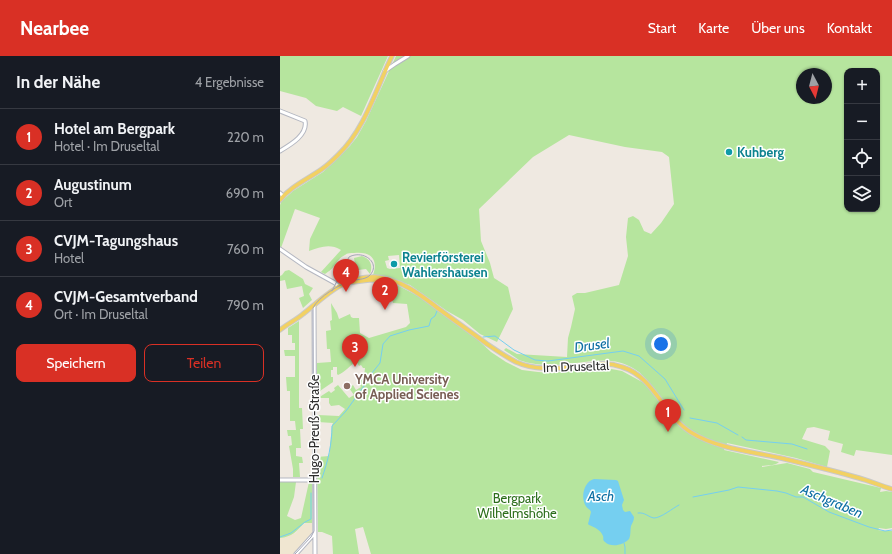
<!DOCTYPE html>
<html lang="de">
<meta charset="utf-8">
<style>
body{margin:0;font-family:Cabin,sans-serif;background:#242831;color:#f1f3f6}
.controls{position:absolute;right:12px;top:12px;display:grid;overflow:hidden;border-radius:8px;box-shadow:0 1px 3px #0004}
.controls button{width:36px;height:36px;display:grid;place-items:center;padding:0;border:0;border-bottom:1px solid #363941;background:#171b24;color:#f1f3f6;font:20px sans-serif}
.compass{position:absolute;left:516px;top:12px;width:36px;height:36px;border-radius:50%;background:#171b24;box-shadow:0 1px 3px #0004;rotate:173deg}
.you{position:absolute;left:381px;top:288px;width:14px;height:14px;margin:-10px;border:3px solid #fff;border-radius:50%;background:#1a73e8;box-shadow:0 0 0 6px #1a73e833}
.badge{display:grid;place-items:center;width:26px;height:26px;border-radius:50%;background:#d93025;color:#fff;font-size:13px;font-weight:700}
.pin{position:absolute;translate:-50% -33px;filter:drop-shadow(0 1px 2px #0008)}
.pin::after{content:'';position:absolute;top:21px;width:14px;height:12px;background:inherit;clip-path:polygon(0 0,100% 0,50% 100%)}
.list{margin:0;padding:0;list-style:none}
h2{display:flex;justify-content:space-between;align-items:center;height:52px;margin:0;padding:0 16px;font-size:17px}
h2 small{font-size:13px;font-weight:400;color:#9ea1a6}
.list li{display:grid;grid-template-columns:26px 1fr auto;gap:12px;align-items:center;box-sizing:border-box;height:56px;padding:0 16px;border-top:1px solid #363941}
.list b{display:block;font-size:15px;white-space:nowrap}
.list p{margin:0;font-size:13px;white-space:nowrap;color:#9ea1a6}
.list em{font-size:13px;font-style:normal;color:#9ea1a6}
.actions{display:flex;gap:8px;padding:12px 16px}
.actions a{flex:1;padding:9px 0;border:1px solid #d93025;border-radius:8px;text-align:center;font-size:14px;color:#d93025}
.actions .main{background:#d93025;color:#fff}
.icon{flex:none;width:22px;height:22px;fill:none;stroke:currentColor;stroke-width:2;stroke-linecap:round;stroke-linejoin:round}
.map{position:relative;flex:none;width:612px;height:498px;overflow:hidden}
header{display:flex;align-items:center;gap:24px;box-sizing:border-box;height:56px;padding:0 20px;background:#d93025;color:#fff}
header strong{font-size:19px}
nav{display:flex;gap:22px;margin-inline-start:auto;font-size:14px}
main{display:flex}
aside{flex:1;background:#171b24}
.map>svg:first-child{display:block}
</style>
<header>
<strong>Nearbee</strong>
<nav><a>Start</a><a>Karte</a><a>Über uns</a><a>Kontakt</a></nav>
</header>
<main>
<aside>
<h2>In der Nähe<small>4 Ergebnisse</small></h2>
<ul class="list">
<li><span class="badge">1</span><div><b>Hotel am Bergpark</b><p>Hotel · Im Druseltal</p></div><em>220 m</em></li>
<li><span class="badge">2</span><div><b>Augustinum</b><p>Ort</p></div><em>690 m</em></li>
<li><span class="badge">3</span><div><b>CVJM-Tagungshaus</b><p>Hotel</p></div><em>760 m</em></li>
<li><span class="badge">4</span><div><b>CVJM-Gesamtverband</b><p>Ort · Im Druseltal</p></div><em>790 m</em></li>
</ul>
<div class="actions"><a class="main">Speichern</a><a>Teilen</a></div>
</aside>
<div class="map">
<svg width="612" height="498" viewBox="0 0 612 498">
<rect width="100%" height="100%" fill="#efe9e1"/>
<path fill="#f0e6d1" d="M24,467H32V476L30,480L13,498H0V482H4L16,477Z"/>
<path fill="#b6e59e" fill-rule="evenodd" d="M0,0H108L81,60L63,51L57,55L36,50L26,42L0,35Z
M116,0H612V399L576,394L574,400L561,396L563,388L548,384L550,375L534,371L527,372L522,383L545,390L550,395L547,411L516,402L447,387L444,394L499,406C495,410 488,409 482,410V411L507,407L530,413L533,416L601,432L600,436L606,435L612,436V472L606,473L599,472L598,474L604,475H612V498H91L83,471L75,473L79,498H53L52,480L42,476H38L37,401L49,400L52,369L53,367L38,366V359L59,360L65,353L59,349L51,350L49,347V342H38L49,335L51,337L55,334L54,332L58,329L69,342L74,339L69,332L73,329L76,334L81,331L77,326L84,322L85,312H83L81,309L79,310L76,305C70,310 65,316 58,319L57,318V311H53V314H51V321H53V326L37,337V307L51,306L50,293H47L46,275L51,274L50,265L52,264L51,247L57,257L59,263L70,258L71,261L73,262H79L80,277L89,282L126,271L130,267L127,248L113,247L109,232L99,228V226L117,229L138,240L197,283L211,296L226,306L242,314L258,316L273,317L321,311L342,315L364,327L367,324C364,321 360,316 356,314C330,296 301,309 273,309C262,309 249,308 239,304C234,301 229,297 224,294L226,292L237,298L287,301L288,282L291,271L295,253L292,240L297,237H305L339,229L348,200L346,181L348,162L353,160L359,164L364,175L371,178L381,167L394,148L389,101L382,96L345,91L289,79L253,101L199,153L201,185L210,207L214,222L228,231L233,253L217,286L200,278L183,264L167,255L130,229L109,222L93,219C99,203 90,195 74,197C71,197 67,197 65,199C60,201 57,206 54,210C52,213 48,216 45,218L41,216L61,194C50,187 40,191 29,195L30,183L40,162L15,153L1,192L0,191V149L1,146L13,135L43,116L69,91L77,81L86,65ZM567,15H597V153H567ZM522,18H546V42H522ZM119,199L120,212L110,213L107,212L105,205L109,204L108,200Z
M82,200C91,203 93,210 90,218L86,213L71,215L75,208L74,202Z
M9,214L23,223L25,228L33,232L29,238L32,244L23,252L19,242L24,240L22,230L7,233L5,224L0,225V220L2,219L5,215Z
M19,265V352H22L23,373H20L21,392H16V400L22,401L23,407H19L20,421H13V413L9,390L12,389L11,380H8L7,374H16L15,365H10V335H7L6,321H15V300H5L4,294H15V287H12V279H8V272Z
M0,426H16L14,441L7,460L15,464L21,462L29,426H32V467H24C17,475 12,481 0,482Z"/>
<path fill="#75cff0" d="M314,423L336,424L338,425L344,444L342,449L343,454L345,456L350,455L354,461C354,465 352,467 351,470C350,475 351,479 349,483C344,489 331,492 325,486C322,483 324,484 323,480C321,474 314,471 309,469L308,468L311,456L310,454C299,448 302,426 314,423Z"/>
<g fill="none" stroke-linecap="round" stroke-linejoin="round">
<path stroke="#75cff0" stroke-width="1" d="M203,281L215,280L234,294L255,304L268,305L343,295L359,300L385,323L404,354
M410,362L437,367L458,379
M462,381L466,384L512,388L527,393
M42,422C48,405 52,388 52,370L66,355L89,323L92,317L100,307L103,288L110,280L129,274L149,270L151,263L155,260L157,255
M413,441L449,434L458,431L497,435L506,437L516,441H523L549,456L589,471L605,475L612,474
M358,457C365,456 368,461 374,462C381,462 393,452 399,449
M0,481L11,477L25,466L31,463V437
M344,487L345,491V498"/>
<defs>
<path id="minor" d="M105,15L115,8L128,0
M0,55L25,65C28,79 10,89 0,95
M0,137L3,140
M0,193L26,211L55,227L58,230
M34,249L35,498
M0,424H34
M16,498L34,478"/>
<path id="major" d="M0,144C11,130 28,123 42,113C48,109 53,104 58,99C85,73 96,33 112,0
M68,226H73L89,224H104
M0,274C7,268 16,264 23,258C46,240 63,220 95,221C119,222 141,239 159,253C175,265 191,276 207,288C216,294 226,301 236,306C254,314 275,313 294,311C312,309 325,305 342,311C375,321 383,360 412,377C438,393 475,396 505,403C530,409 555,415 579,422C590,425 601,430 612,433"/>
</defs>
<use href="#minor" stroke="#b4b7c1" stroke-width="5"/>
<use href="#major" stroke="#c9c9c9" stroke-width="5.5"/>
<use href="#minor" stroke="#fff" stroke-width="3"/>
<use href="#major" stroke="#f2d163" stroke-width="3.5"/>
<path stroke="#a3a6b8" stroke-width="1" d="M15,498L31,481L34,475L33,252C38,241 60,228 71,225C77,223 84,224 89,220C102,208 84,193 69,201L52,235"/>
</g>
<g fill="#0f9aa8" stroke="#fff" stroke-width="1.5">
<circle cx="449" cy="96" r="4"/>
<circle cx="114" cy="208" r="4"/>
</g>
<circle fill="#8d6e63" stroke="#fff" stroke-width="1.5" cx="67" cy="330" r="4"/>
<g text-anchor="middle" stroke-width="3" stroke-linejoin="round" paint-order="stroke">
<g font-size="13" font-weight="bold" fill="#0d838f" stroke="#fff" text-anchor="start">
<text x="457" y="101">Kuhberg</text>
<text x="122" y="206">Revierförsterei<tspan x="122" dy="15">Wahlershausen</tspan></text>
</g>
<g font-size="13" fill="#2e2e2e" stroke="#fff">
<text transform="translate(296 310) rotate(-2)" y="5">Im Druseltal</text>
<text transform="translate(34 373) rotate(-90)" y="5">Hugo-Preuß-Straße</text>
</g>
<g font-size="13" font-weight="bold" fill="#785e54" stroke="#fff" text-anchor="start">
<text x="75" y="328">YMCA University<tspan x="75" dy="15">of Applied Scienes</tspan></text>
</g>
<g font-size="13" fill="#2c6e1b" stroke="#fff">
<text x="237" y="447">Bergpark<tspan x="237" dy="15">Wilhelmshöhe</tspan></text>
</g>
<g font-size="14" font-style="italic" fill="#0d6fa3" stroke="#fff">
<text transform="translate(312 289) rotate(-8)" y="5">Drusel</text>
<text x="321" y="445">Asch</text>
<text transform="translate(552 445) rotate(23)" y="5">Aschgraben</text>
</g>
</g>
</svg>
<div class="controls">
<button>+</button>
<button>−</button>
<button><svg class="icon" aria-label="locate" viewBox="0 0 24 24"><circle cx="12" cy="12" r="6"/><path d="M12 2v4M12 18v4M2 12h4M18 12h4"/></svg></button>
<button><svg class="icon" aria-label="layers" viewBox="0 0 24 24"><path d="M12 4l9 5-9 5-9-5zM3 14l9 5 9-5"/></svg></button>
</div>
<svg class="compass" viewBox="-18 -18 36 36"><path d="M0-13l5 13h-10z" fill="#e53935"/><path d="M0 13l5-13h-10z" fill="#9ea1a6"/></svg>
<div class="you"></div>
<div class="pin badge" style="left:388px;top:376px">1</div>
<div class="pin badge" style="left:105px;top:254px">2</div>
<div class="pin badge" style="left:75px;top:311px">3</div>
<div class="pin badge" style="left:66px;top:236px">4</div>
</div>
</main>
